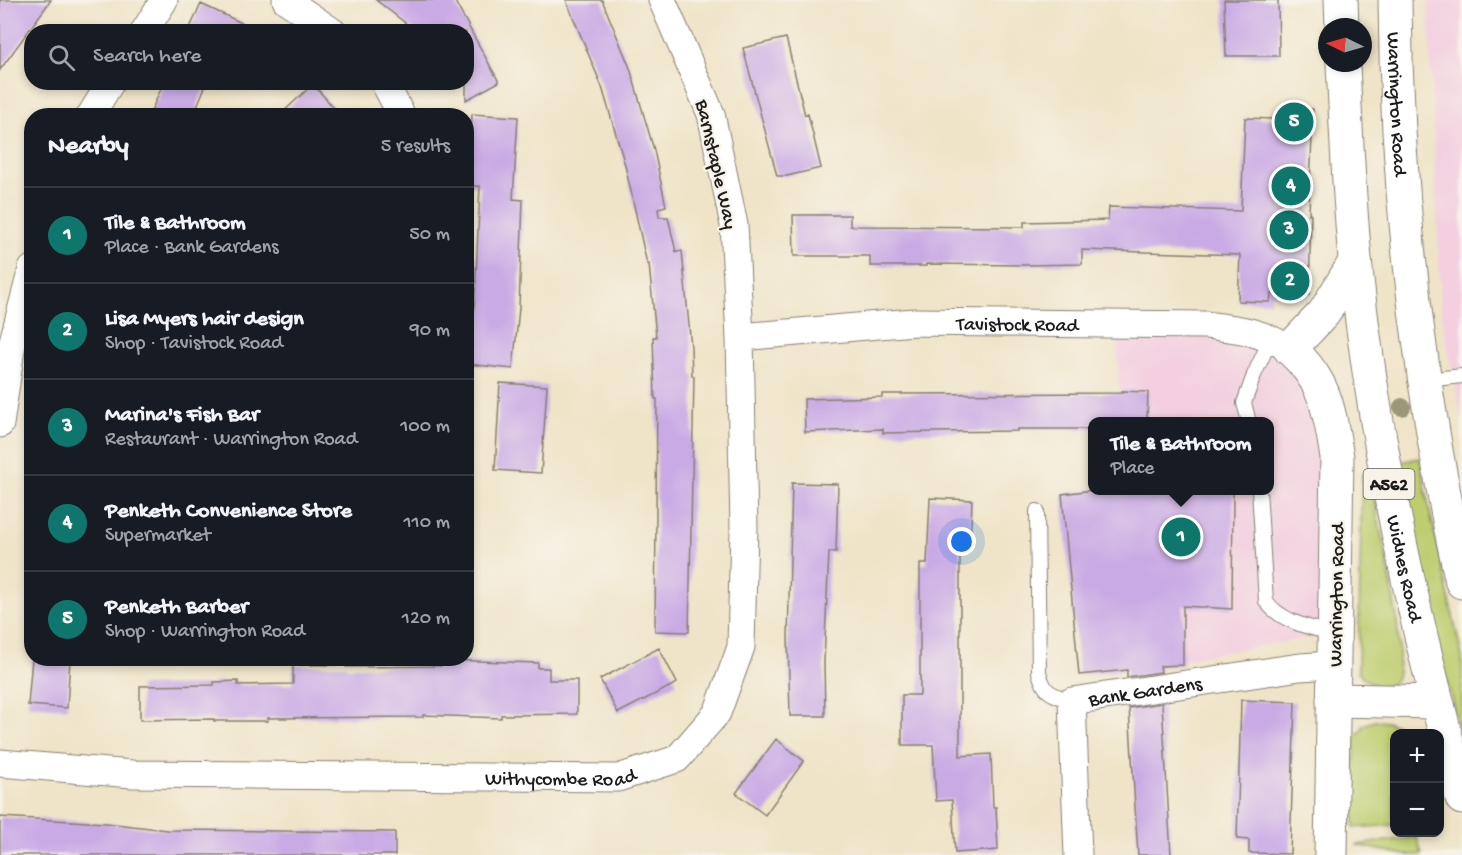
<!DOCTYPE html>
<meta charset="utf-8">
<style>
body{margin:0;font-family:"Gochi Hand",sans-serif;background:#20242c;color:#f1f3f6}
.controls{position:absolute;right:18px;bottom:18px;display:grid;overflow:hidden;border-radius:12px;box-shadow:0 3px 9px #0003}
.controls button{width:54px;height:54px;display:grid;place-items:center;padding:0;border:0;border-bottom:2px solid #363941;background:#171b24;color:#f1f3f6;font:30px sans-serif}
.compass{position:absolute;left:1318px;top:18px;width:54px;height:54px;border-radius:50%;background:#171b24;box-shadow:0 3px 9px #0003;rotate:275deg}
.you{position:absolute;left:962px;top:542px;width:21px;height:21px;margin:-15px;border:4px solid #fff;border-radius:50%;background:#1a73e8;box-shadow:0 0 0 9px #1a73e833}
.badge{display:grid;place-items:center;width:39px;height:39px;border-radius:50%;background:#0f766e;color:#fff;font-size:20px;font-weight:700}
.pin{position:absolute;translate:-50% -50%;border:3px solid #fff;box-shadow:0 2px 6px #0006}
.popup{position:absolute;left:1088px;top:417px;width:186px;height:78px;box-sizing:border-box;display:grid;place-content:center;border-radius:12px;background:#171b24;filter:drop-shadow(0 2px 4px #0005);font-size:20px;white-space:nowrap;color:#9ea1a6}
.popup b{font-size:22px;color:#f1f3f6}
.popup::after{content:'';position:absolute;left:50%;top:100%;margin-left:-12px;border:12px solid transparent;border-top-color:#171b24}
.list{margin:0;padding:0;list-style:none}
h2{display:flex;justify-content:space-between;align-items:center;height:78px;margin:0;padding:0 24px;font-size:26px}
h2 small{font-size:20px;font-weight:400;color:#9ea1a6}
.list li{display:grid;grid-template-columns:39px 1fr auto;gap:18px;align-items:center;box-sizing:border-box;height:96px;padding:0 24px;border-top:2px solid #363941}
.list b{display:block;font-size:22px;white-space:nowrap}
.list p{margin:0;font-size:20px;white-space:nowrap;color:#9ea1a6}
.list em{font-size:20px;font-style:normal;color:#9ea1a6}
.icon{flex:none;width:33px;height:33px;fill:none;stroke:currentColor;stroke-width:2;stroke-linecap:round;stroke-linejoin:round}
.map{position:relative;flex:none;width:1462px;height:855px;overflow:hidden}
.search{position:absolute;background:#171b24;box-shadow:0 3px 9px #0003;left:24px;top:24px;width:450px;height:66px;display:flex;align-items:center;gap:15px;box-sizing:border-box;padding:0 21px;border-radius:24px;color:#9ea1a6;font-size:22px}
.panel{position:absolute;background:#171b24;box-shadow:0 3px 9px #0003;left:24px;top:108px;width:450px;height:558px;border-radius:24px}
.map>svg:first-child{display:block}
</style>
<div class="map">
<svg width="1462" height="855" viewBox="0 0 1462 855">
<rect width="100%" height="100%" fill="#f7f3e8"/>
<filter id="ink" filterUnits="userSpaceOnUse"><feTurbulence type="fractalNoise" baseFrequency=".0167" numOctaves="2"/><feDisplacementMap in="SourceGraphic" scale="12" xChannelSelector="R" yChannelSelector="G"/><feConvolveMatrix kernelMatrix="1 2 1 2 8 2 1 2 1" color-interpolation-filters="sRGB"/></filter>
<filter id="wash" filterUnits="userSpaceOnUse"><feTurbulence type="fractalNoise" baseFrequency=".008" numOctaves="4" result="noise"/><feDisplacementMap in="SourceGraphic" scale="24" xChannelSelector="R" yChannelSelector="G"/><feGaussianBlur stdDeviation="1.35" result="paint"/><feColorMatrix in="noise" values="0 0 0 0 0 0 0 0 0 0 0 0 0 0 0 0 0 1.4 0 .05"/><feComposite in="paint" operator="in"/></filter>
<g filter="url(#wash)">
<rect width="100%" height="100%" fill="#efe4c8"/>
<path fill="#f3cfe0" d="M1428,0H1462V420L1441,311Z
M1116,320H1233L1317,395L1329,449L1326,635L1134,667L1125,491L1270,490V422L1121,421Z"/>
<path fill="#becd70" stroke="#6d7446" stroke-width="1.5" d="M1420,458L1429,508L1462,657V741L1440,654L1400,462Z
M1368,473C1375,507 1414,661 1393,684L1379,687L1364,679L1358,671L1362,474Z
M1375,721C1387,721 1398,723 1406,733L1394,734V825L1354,828L1355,736L1362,730L1363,725Z
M1417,837L1422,855H1405L1356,845Z"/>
<g id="blocks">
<path fill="#caaae5" d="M0,0H51L0,70Z
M376,0H454L499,82L466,100V32H417Z
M566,0H602L630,68L654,150L666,206L658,208L659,217H668L676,252L682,251L691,347L692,376H694L689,632L655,631L657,399H655L653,337H656L649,264H647L625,165L602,87Z
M1224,0H1278L1279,56H1226Z
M201,4L261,32H188Z
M786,38L805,115L808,114L821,168L787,176H777L743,48Z
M164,82H207L193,116H149Z
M313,84L341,116H279Z
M1283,108L1313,109L1309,214H1311L1309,295L1271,294L1270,302L1238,301L1240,255L1082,250V264L1025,265L926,264V266H870V256H794L793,215H850V226L1024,227V222L1108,220L1109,207L1241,211L1245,118L1275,119V113H1283Z
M472,114L518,117L513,199L523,200L519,308L513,369L468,364L475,297L480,186H469Z
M500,383L547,386L541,473L495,470Z
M1122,391L1148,392L1147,422H1092V429H1017V431L937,432L883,433V429L805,432L804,399L882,397V394L1122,393Z
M792,483L838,484L836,552H829L824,662L825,716H790L788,638Z
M1093,490H1233L1232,609L1183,606V665L1160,666L1161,672L1127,677V670L1079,675L1062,494Z
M930,498L972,500L970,550L960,549V756L991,754L993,807H996L998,850L955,853L952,800L936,801L933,745H902V695H920V564H927Z
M659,648L677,683L618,713L600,679Z
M32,658H70L67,708L28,705Z
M441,660L538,663V668H549V680H577V714L501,715V718L423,715V717L268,718V721H214V719L140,720V686L214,685V682L238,681V685L293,684V665H346V667L441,666Z
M1241,700L1295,702L1290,854L1249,853V840L1237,839Z
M1162,703L1171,855H1138L1129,708Z
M776,739L804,761L765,815L736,793Z
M0,817L106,823L167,830L395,832V855H0Z"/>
</g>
</g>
<g filter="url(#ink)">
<use href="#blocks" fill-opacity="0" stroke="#868072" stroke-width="1.5"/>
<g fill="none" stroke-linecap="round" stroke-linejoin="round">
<defs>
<path id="service" d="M1426,380L1462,376
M1249,422L1244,403L1254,375L1271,338
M1259,490L1266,601C1280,622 1311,628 1335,634
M1037,511L1039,672C1045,695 1052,694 1072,701"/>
<g id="minor">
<path d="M286,0L333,32"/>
<path d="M144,32L164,0"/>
<path d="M384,82L402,116"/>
<path d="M90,116L111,82"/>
<path id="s1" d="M740,337L914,322L1205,325C1240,329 1259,331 1290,349"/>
<path d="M0,424L11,349L32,269"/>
<path id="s2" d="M0,763L132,774L618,778L677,759L717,713L741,647L744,528L740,337L734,225L711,114L662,0"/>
<path id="s3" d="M1078,855L1072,701L1300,667L1334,665"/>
</g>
<path id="tertiary" d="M1290,349C1327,382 1329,411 1337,457L1331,855"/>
<g id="primary">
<path d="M1341,0L1342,27"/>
<path id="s4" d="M1395,0C1396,195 1420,392 1462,582"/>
<path id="s5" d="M1343,63C1347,152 1351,241 1363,329C1384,488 1421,644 1462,798"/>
<path d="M1290,349L1324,313L1355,262"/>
<path d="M1333,700L1436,702"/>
</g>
</defs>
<use href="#service" stroke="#868072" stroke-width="16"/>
<use href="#minor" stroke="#868072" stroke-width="29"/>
<use href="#tertiary" stroke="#868072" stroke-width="35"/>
<use href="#primary" stroke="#868072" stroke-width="35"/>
<use href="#service" stroke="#fff" stroke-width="14"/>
<use href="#minor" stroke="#fff" stroke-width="27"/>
<use href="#tertiary" stroke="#fff" stroke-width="33"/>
<use href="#primary" stroke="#fff" stroke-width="33"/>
</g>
<circle fill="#9a9879" cx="1402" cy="407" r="9"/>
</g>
<g text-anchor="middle" stroke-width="4.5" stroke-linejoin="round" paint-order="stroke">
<rect fill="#f7f3e8" stroke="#5e5c59" stroke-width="1.5" x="1363.5" y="469" width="51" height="30" rx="4.5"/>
<g font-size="18" font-weight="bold" fill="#1c1c1c">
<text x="1389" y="490">A562</text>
</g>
<g font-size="20" fill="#1c1c1c" stroke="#f7f3e8">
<text dy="7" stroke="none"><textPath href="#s4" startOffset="104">Warrington Road</textPath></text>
<text transform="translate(718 164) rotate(77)" y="7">Barnstaple Way</text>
<text dy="7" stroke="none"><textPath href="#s1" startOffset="278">Tavistock Road</textPath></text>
<text dy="7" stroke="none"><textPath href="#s5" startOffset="510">Widnes Road</textPath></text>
<text transform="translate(1335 595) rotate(-89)" y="7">Warrington Road</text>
<text dy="7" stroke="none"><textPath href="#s3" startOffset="228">Bank Gardens</textPath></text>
<text dy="7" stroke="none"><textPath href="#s2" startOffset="561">Withycombe Road</textPath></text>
</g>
</g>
</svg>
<div class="controls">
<button>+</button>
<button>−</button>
</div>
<svg class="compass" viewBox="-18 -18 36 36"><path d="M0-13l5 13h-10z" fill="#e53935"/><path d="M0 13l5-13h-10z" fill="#9ea1a6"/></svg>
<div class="you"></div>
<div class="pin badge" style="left:1181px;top:537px">1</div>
<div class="popup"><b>Tile &amp; Bathroom</b>Place</div>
<div class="pin badge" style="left:1290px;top:281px">2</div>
<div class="pin badge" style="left:1289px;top:230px">3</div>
<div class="pin badge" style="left:1291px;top:186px">4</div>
<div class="pin badge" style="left:1294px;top:122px">5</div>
<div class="search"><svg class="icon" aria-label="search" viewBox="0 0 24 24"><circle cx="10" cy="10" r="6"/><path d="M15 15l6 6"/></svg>Search here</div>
<section class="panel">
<h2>Nearby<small>5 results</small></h2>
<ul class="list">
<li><span class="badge">1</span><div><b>Tile &amp; Bathroom</b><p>Place · Bank Gardens</p></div><em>50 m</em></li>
<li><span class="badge">2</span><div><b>Lisa Myers hair design</b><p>Shop · Tavistock Road</p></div><em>90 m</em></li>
<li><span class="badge">3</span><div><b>Marina's Fish Bar</b><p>Restaurant · Warrington Road</p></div><em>100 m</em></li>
<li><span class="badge">4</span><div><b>Penketh Convenience Store</b><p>Supermarket</p></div><em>110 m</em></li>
<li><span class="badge">5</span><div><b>Penketh Barber</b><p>Shop · Warrington Road</p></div><em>120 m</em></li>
</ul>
</section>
</div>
